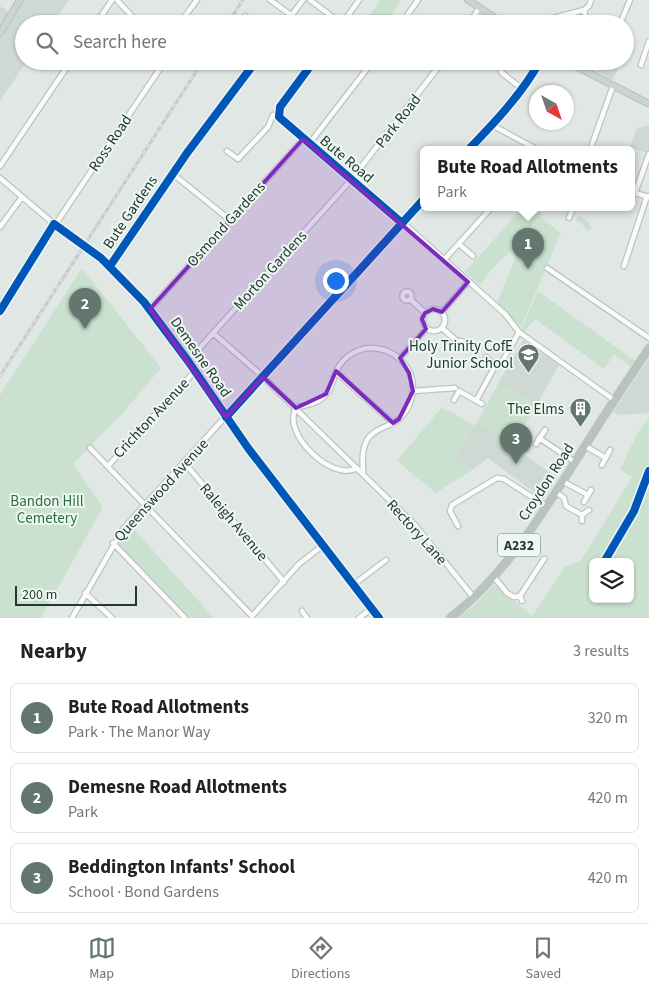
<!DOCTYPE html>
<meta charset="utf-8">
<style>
body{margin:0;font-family:"Source Sans 3",sans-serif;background:#f2f2f2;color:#222}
.controls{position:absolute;right:15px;bottom:15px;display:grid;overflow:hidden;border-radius:8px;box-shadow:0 1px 4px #0004}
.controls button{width:45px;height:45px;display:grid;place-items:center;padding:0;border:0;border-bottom:1px solid #e0e0e0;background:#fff;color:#222;font:25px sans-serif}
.compass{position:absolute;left:529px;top:85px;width:45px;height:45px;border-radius:50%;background:#fff;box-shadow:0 1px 4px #0004;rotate:140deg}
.scale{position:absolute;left:15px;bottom:12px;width:122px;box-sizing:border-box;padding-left:5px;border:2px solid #203a30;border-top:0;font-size:14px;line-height:18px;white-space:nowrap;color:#203a30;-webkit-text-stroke:4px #eff7f2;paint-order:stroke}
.you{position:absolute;left:335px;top:280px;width:18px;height:18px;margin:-12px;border:4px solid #fff;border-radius:50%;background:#1a73e8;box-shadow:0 0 0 8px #1a73e833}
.badge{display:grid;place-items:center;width:32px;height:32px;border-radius:50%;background:#64776f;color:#fff;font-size:16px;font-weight:700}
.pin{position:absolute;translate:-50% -41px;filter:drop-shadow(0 1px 2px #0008)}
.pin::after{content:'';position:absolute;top:26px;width:18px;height:15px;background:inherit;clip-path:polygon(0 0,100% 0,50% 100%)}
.popup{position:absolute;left:420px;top:146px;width:215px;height:65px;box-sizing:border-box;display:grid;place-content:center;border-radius:8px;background:#fff;filter:drop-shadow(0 1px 4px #0005);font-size:16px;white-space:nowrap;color:#767676}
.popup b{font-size:19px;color:#222}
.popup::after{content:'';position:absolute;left:50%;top:100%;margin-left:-10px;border:10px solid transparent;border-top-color:#fff}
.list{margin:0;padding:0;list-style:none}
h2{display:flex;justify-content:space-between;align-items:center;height:65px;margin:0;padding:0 20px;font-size:21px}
h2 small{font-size:16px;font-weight:400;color:#767676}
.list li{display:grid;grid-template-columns:32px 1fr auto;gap:15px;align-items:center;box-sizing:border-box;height:70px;margin:0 10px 10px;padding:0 10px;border:1px solid #e0e0e0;border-radius:8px}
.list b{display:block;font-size:19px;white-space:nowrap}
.list p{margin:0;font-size:16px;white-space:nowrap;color:#767676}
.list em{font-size:16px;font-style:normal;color:#767676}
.icon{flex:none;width:28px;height:28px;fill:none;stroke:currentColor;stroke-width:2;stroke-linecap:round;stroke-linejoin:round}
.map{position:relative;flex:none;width:649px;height:618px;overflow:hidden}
.search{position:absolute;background:#fff;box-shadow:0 1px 4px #0004;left:15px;right:15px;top:15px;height:55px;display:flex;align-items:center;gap:12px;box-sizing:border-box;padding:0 18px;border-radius:28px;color:#767676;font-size:19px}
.sheet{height:305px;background:#fff}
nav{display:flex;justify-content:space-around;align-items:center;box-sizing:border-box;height:70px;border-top:1px solid #e0e0e0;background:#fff;font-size:14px;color:#767676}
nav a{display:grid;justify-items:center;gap:2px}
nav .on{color:#64776f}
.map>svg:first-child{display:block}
</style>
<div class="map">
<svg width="649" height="618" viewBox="0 0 649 618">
<rect width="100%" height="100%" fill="#e1e7e4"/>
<path fill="#cfd9d3" d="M20,0H69L52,24H24V61H27L0,101V6L12,15Z
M589,61H622L612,80L587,66Z
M649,125V154L630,147L637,128Z
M523,340L559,365L536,406L499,382Z
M649,358V413L619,415L613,412Z
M477,422L558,478L543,499L488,458L473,469L454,459Z"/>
<path fill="#cae1cf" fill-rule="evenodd" d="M380,0H401C393,13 383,31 367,20Z
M522,208H534L543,214L524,235L518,249C503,252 489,274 480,285L465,272Z
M578,216L586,219L592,228L587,231L582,224L576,221Z
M541,218L561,233L521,327L497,302L525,236Z
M82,268L161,368L121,415L73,464L103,507L41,618H0V395Z
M538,291L635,361L631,367L614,354L604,369L535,319L524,332L522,328Z
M499,382L536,406L512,446L477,422Z
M442,407L475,426L455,459L473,469L436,493L397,461Z
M649,418V618H457L474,606L494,584L532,616L565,567L581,561L632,477L620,469L638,432ZM593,562H630V599H593Z
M130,525L214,618H188L119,545V539Z"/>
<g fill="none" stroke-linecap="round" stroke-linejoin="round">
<defs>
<path id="minor" d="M117,0L139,24
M270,0L291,15
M310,0L342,24
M584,10L587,24
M245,16L254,24
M96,24L112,0
M179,24L197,0
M285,24L303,0
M342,24L359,0
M401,24L418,0
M469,24L479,8
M530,24L584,10L589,6L591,0
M620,24L630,0
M236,61L249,71
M502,61L501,72L522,89
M641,65L649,41
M278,113L284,123L400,220L505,314L519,332L614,400
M278,113L314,61
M492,125L538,150
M309,144L373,61
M468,150C494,123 522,94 540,61
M590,150L613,86
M227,151L238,159L268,127L273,115L278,113
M0,166L71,61
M173,174L230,220
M0,178L54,224L101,258L144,302L188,361L248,448L379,618
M632,192L649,197
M635,193L649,154
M569,218L573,208
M55,225L165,61
M0,227L22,197
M459,244L473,256
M444,260L491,208
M110,266L187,153L256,61
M624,266L647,196
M547,268L649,338
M402.5 296a4.5 4.5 0 1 1 9 0a4.5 4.5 0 1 1-9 0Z
M410,299L425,313
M423 320a11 11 0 1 1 22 0a11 11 0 1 1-22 0Z
M150,309L303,139
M0,311L54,224
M442,312L468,282
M442,328L458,342
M213,333L260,374
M457 345a4 4 0 1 1 8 0a4 4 0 1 1-8 0Z
M486,357L496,366
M399,359L426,329
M188,361L351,180L443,61
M336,372L393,423
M263,377L415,525L474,598
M413,391L455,388
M454,400L459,391L482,404
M476,401L494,368L503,360L519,332
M539,438L575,462
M536,444L545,430
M585,446L606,458
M90,448L252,616
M184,462L284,582
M602,465L610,450
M108,466L195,371
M357,468C332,483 279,431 297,407C309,405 320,403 327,393C332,387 333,379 336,372C343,355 362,345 380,349C392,351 403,360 409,371C417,388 412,411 395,422C386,427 373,430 367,440C361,451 363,462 363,474
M562,481L588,495
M556,492L564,498L566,506L582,515V521
M584,502L591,490
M582,515L589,510
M458,526L450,511L452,505L497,478L504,479L546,506
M113,543L185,618
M494,577L507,593L514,597L520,596L522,601
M353,585L386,560
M85,593L112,618
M520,596L544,559
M302,611L307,618
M252,616L299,564L322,546
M72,618L123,529L424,199
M359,618L371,609"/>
<path id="major" d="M468,0L504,24
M0,33L20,0
M566,61L649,104"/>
<path id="highway" d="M450,618C514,568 554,494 597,427C614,400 632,374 649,348"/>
</defs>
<use href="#minor" stroke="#bec4c1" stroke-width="7"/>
<use href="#major" stroke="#bbc4c0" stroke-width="8"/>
<use href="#highway" stroke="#bbc4c0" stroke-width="9"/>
<use href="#minor" stroke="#fafbfb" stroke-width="4.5"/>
<use href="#major" stroke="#ccd4d1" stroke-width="5.5"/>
<use href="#highway" stroke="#b9c2bf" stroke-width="6"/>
<defs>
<path id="rail" d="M227,24L243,0
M0,376L203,61"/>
</defs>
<use href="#rail" stroke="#c6c9c8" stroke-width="3"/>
<use href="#rail" stroke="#eff7f2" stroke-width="1" stroke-dasharray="4" stroke-linecap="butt"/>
<defs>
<path id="cycleway" d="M314,61L280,107L279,117L402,223
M468,150C494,123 522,94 540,61
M110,266L187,153L256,61
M0,311L54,224L101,258L144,302L188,361L248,448L379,618
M226,417L424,199
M604,562L634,511L649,471"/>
</defs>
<use href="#cycleway" stroke="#eff7f2" stroke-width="11"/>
<use href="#cycleway" stroke="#0057b8" stroke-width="8"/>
</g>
<path fill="#7b2cbf" fill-opacity="0.2" stroke="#7b2cbf" stroke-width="4" stroke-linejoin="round" d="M303,139L468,282L442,312L433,309L425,313L422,319L426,329L400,358L409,373L413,391L399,419L393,423L336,371L326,394L296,408L263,377L226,417L150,309Z"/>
<defs>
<symbol id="school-pin" viewBox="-11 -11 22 30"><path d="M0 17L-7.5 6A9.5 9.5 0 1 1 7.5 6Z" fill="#64776f" stroke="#eff7f2"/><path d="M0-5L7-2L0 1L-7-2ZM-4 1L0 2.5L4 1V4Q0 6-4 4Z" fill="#fff"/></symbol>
<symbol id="building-pin" viewBox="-11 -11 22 30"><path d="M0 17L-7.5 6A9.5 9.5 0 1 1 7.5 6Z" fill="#64776f" stroke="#eff7f2"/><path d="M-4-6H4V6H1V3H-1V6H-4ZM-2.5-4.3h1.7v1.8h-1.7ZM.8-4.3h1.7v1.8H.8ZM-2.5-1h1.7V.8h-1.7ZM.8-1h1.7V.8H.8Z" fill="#fff"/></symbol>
</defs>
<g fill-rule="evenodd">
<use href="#school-pin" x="516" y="342" width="25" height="34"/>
<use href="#building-pin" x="568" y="396" width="25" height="34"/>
</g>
<g text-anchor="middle" stroke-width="4" stroke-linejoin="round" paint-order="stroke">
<rect fill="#eff7f2" stroke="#5e736a" stroke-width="1" x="498" y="533.5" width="42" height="23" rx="4"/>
<g font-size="14" font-weight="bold" fill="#203a30">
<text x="519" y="550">A232</text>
</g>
<g font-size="15" fill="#203a30" stroke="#eff7f2">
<text transform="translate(398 121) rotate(-52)" y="5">Park Road</text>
<text transform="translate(110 143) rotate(-56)" y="5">Ross Road</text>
<text transform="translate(347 159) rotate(40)" y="5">Bute Road</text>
<text transform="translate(130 212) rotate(-56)" y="5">Bute Gardens</text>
<text transform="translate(226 224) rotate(-48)" y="5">Osmond Gardens</text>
<text transform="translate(270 270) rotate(-48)" y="5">Morton Gardens</text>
<text transform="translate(201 357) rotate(55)" y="5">Demesne Road</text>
<text transform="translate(151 418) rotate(-47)" y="5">Crichton Avenue</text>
<text transform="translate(546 482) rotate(-57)" y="5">Croydon Road</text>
<text transform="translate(161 490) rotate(-48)" y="5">Queenswood Avenue</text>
<text transform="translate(234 522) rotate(50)" y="5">Raleigh Avenue</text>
<text transform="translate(417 532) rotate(48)" y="5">Rectory Lane</text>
</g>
<g font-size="15" fill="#203a30" stroke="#eff7f2" text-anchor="end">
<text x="513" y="351">Holy Trinity CofE<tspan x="513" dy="17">Junior School</tspan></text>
<text x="564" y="414">The Elms</text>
</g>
<g font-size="15" fill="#2a703e" stroke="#eff7f2">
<text x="47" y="506">Bandon Hill<tspan x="47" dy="17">Cemetery</tspan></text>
</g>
</g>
</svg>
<div class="controls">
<button><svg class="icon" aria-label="layers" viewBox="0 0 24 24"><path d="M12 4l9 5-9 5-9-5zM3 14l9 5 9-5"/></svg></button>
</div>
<svg class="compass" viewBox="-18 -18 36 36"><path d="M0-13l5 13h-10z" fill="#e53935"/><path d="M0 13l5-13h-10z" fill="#767676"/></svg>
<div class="scale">200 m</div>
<div class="you"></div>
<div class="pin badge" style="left:528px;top:269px">1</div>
<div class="popup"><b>Bute Road Allotments</b>Park</div>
<div class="pin badge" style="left:85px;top:329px">2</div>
<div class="pin badge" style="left:516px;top:464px">3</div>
<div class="search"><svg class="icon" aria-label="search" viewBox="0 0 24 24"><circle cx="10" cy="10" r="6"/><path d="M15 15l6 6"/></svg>Search here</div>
</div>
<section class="sheet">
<h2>Nearby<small>3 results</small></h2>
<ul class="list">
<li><span class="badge">1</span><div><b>Bute Road Allotments</b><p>Park · The Manor Way</p></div><em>320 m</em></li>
<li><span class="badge">2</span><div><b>Demesne Road Allotments</b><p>Park</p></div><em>420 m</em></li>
<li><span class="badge">3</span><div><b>Beddington Infants' School</b><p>School · Bond Gardens</p></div><em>420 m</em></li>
</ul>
</section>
<nav>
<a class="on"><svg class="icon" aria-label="map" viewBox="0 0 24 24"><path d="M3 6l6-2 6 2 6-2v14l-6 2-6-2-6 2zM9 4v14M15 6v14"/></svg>Map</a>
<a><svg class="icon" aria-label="directions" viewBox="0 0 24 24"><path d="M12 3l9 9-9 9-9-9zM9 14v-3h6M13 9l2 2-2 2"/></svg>Directions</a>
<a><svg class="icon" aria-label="saved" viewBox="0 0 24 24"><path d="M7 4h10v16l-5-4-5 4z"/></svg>Saved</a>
</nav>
